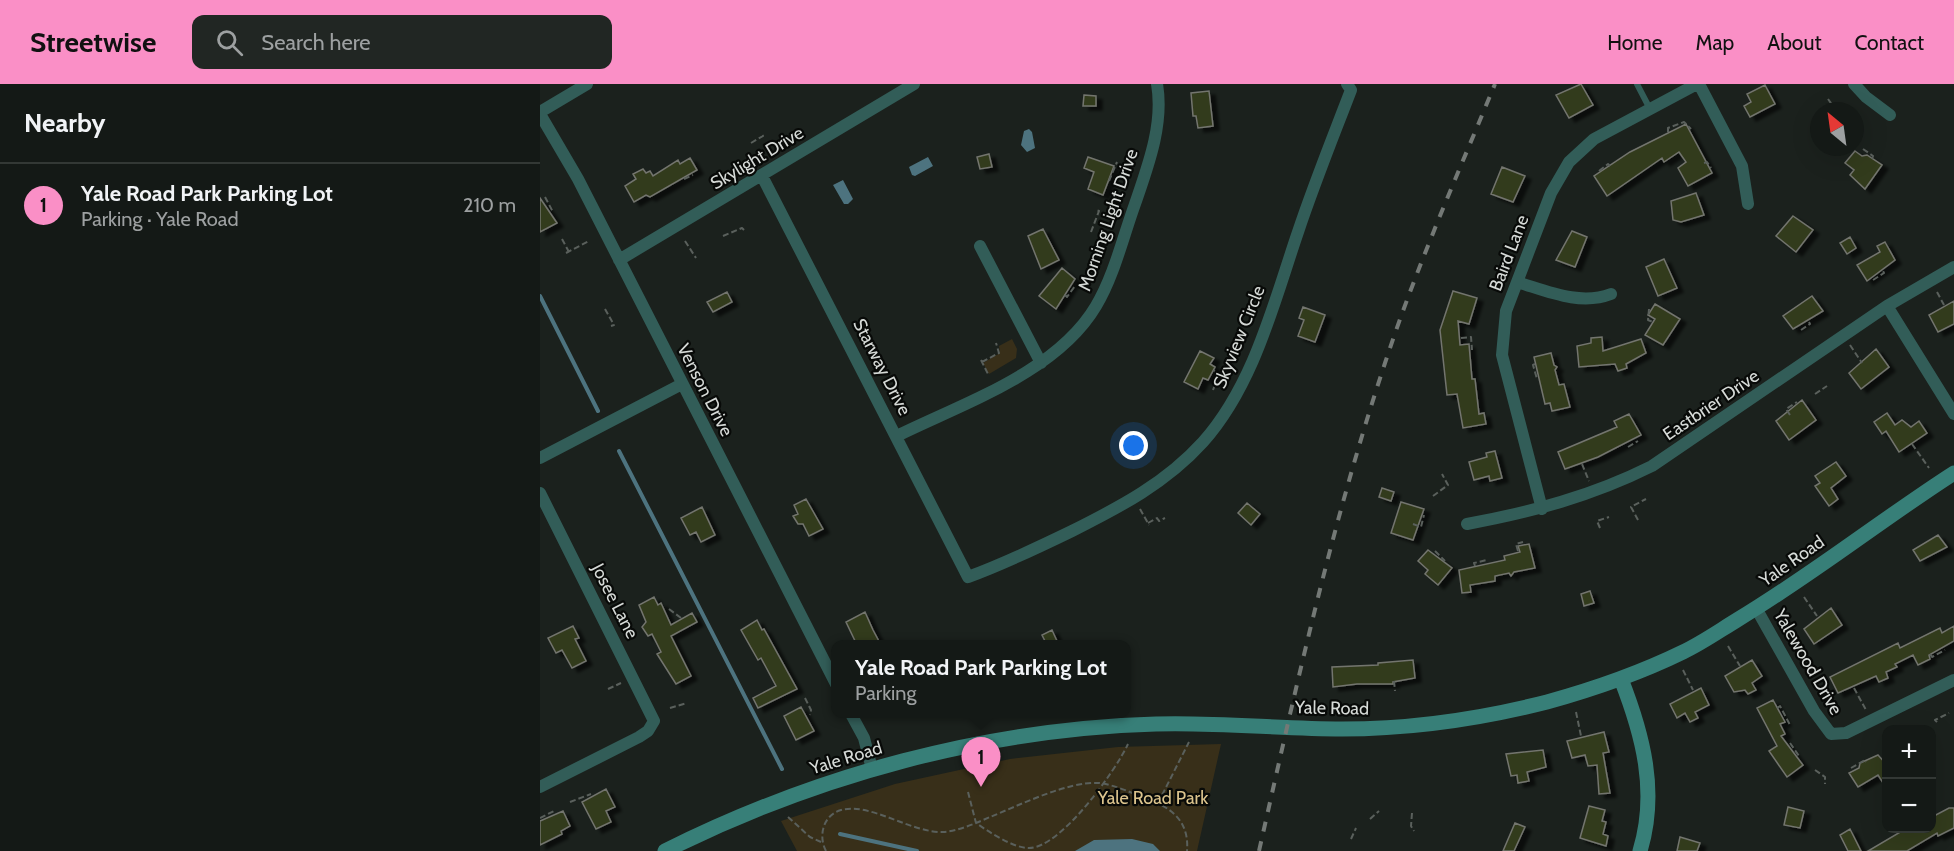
<!DOCTYPE html>
<meta charset="utf-8">
<style>
body{margin:0;font-family:Cabin,sans-serif;background:#212623;color:#f1f3f6}
.controls{position:absolute;right:18px;bottom:18px;display:grid;overflow:hidden;border-radius:12px;box-shadow:0 6px 24px #0002}
.controls button{width:54px;height:54px;display:grid;place-items:center;padding:0;border:0;border-bottom:2px solid #333835;background:#141916;color:#f1f3f6;font:30px sans-serif}
.compass{position:absolute;left:1270px;top:18px;width:54px;height:54px;border-radius:50%;background:#141916;box-shadow:0 6px 24px #0002;rotate:331deg}
.you{position:absolute;left:594px;top:362px;width:21px;height:21px;margin:-15px;border:4px solid #fff;border-radius:50%;background:#1a73e8;box-shadow:0 0 0 9px #1a73e833}
.badge{display:grid;place-items:center;width:39px;height:39px;border-radius:50%;background:#fa8fc6;color:#111;font-size:20px;font-weight:700}
.pin{position:absolute;translate:-50% -50px;filter:drop-shadow(0 2px 3px #0008)}
.pin::after{content:'';position:absolute;top:32px;width:21px;height:18px;background:inherit;clip-path:polygon(0 0,100% 0,50% 100%)}
.popup{position:absolute;left:291px;top:556px;width:300px;height:78px;box-sizing:border-box;display:grid;place-content:center;border-radius:12px;background:#141916;filter:drop-shadow(0 2px 4px #0005);font-size:20px;white-space:nowrap;color:#9da0a1}
.popup b{font-size:22px;color:#f1f3f6}
.popup::after{content:'';position:absolute;left:50%;top:100%;margin-left:-12px;border:12px solid transparent;border-top-color:#141916}
.list{margin:0;padding:0;list-style:none}
h2{display:flex;justify-content:space-between;align-items:center;height:78px;margin:0;padding:0 24px;font-size:26px}
h2 small{font-size:20px;font-weight:400;color:#9da0a1}
.list li{display:grid;grid-template-columns:39px 1fr auto;gap:18px;align-items:center;box-sizing:border-box;height:84px;padding:0 24px;border-top:2px solid #333835}
.list b{display:block;font-size:22px;white-space:nowrap}
.list p{margin:0;font-size:20px;white-space:nowrap;color:#9da0a1}
.list em{font-size:20px;font-style:normal;color:#9da0a1}
.icon{flex:none;width:33px;height:33px;fill:none;stroke:currentColor;stroke-width:2;stroke-linecap:round;stroke-linejoin:round}
.map{position:relative;flex:none;width:1414px;height:767px;overflow:hidden}
header{display:flex;align-items:center;gap:36px;box-sizing:border-box;height:84px;padding:0 30px;background:#fa8fc6;color:#111}
header strong{font-size:28px}
nav{display:flex;gap:33px;margin-inline-start:auto;font-size:21px}
.search{width:420px;height:54px;background:#212623;display:flex;align-items:center;gap:15px;box-sizing:border-box;padding:0 21px;border-radius:12px;color:#9da0a1;font-size:22px}
main{display:flex}
aside{flex:1;background:#141916}
.map>svg:first-child{display:block}
</style>
<header>
<strong>Streetwise</strong>
<div class="search"><svg class="icon" aria-label="search" viewBox="0 0 24 24"><circle cx="10" cy="10" r="6"/><path d="M15 15l6 6"/></svg>Search here</div>
<nav><a>Home</a><a>Map</a><a>About</a><a>Contact</a></nav>
</header>
<main>
<aside>
<h2>Nearby<small></small></h2>
<ul class="list">
<li><span class="badge">1</span><div><b>Yale Road Park Parking Lot</b><p>Parking · Yale Road</p></div><em>210 m</em></li>
</ul>
</aside>
<div class="map">
<svg width="1414" height="767" viewBox="0 0 1414 767">
<defs>
<filter id="shadow"><feDropShadow dx="6" dy="4" stdDeviation="1.5" flood-color="#0009"/></filter>
</defs>
<rect width="100%" height="100%" fill="#1b211d"/>
<path fill="#382f19" d="M472,255L477,265L476,274L449,290L443,279L460,269L459,262Z
M681,660L657,767H257L241,737L355,700L470,675L578,663Z"/>
<path fill="#4d737f" d="M489,45L492,48L495,64L487,68L481,61L484,47Z
M388,73L393,82L375,92L372,91L369,83Z
M303,96L313,115L308,120H304L293,101Z
M592,755L613,760L620,767H535L554,756Z"/>
<g fill="none" stroke-linecap="round" stroke-linejoin="round">
<path stroke="#4d737f" stroke-width="4" d="M0,212L58,327
M79,367L242,685
M300,750L377,767"/>
</g>
<path fill="#333a1e" stroke="#73756e" stroke-width="1.5" filter="url(#shadow)" d="M1041,0L1053,21L1029,34L1016,11Z
M1225,1L1235,20L1210,33L1204,22L1211,18L1207,10Z
M669,7L673,42L658,44L656,32H653L651,9Z
M544,11L556,12V22H543Z
M1146,40L1172,89L1148,102L1138,84L1146,78L1139,68L1124,78L1122,74L1067,112L1054,92L1090,68Z
M1315,67L1322,72L1327,71L1342,81L1325,105L1310,91L1314,86L1305,79Z
M449,70L452,83L440,85L437,73Z
M548,73L574,82L563,111L548,105L554,88L544,84Z
M150,74L157,86L110,113L106,111L94,118L85,102L96,95L93,90L103,85L106,89L110,87L113,92L138,76L140,80Z
M962,83L985,92L973,118L951,110Z
M1156,109L1164,131L1141,138L1133,136L1131,117Z
M0,114L17,139L0,148Z
M1253,132L1273,146L1256,168L1236,152Z
M503,145L519,176L501,185L488,152Z
M1032,147L1047,153L1035,183L1016,176Z
M1310,153L1316,164L1307,170L1300,159Z
M1345,158L1355,176L1327,197L1317,181L1340,168L1337,162Z
M1124,175L1137,204L1118,212L1106,183Z
M522,184L535,195L516,225L499,212Z
M913,207L937,214L929,240L918,237L920,261L929,260L932,295H935L939,330L944,329L946,340L923,344L917,310L907,311L900,246Z
M187,208L192,218L173,228L167,218Z
M1272,212L1283,227L1253,245L1243,232Z
M1414,217V240L1398,248L1389,231Z
M1115,220L1140,235L1123,261L1105,251L1115,235L1108,231Z
M763,223L785,231L775,258L758,252L764,236L759,234Z
M1062,253L1063,267L1101,255L1106,269L1086,280L1087,284L1078,287L1075,280L1039,283L1037,262L1051,259V254Z
M1336,265L1349,283L1321,305L1309,289Z
M660,267L674,274L670,280L675,283L668,296L663,294L658,305L644,298Z
M1011,269L1014,281L1017,283L1015,286L1019,301L1024,300L1030,323L1012,327L1010,319L1005,320L994,273Z
M1262,316L1276,336L1249,356L1236,337Z
M1347,329L1355,341L1362,336L1371,343L1379,337L1387,349L1359,368L1346,347L1342,350L1334,338Z
M1089,330L1101,351L1058,373L1025,385L1018,368L1077,343L1074,337Z
M955,367L962,394L950,397L949,392L934,396L929,378L947,373L946,369Z
M1296,378L1306,392L1291,404L1298,415L1289,422L1275,402L1280,399L1275,392Z
M842,404L854,408L851,417L839,413Z
M266,415L283,445L269,452L263,440H258L253,432L258,430L254,421Z
M861,418L884,425L873,456L851,449Z
M707,419L720,430L711,441L698,429Z
M162,423L175,451L161,458L156,448L150,451L141,434Z
M1398,451L1407,463L1380,477L1373,466Z
M989,460L995,484L974,488L971,492L969,489L955,492V497L930,501L931,508L922,509L919,486L965,476L964,472L980,468L978,462Z
M888,466L912,484L898,501L885,490L888,486L878,477Z
M1050,507L1054,519L1044,522L1041,510Z
M114,513L118,521L121,519L131,541L152,529L157,538L131,552L151,592L136,600L117,570L121,568L112,550L108,552L102,543L106,538L99,521Z
M1291,524L1302,541L1274,560L1264,545Z
M325,528L333,546L341,561H317L306,538Z
M217,536L222,546L224,545L257,605L218,624L213,614L236,602L221,574L218,576L201,546Z
M33,542L39,554L35,555L46,577L32,584L22,566L16,569L8,554Z
M1414,542V557L1389,571L1390,575L1378,581L1373,571L1355,580L1357,583L1346,588L1348,594L1339,598L1336,592L1298,609L1290,593L1358,559L1360,564L1400,544L1402,549Z
M512,546L517,557L507,561L502,551Z
M873,576L875,594L853,598V600H817L793,603L792,583L838,581V579Z
M1212,576L1222,592L1212,599L1216,606L1208,610L1205,606L1194,608L1185,592Z
M1161,604L1169,621L1155,628L1158,634L1150,638L1145,629L1137,634L1130,620Z
M1233,616L1245,638L1240,640L1245,650L1241,652L1263,681L1247,693L1229,667L1237,662L1217,624Z
M261,623L274,647L256,656L244,632Z
M1064,648L1069,668L1063,669L1070,709L1059,710L1057,681L1048,682L1045,671L1032,674L1027,657Z
M1003,666L1006,683L987,688L989,697L978,699L977,691L971,692L966,670Z
M1338,671L1347,681V705L1338,691L1318,703L1309,689L1319,684L1320,679Z
M66,705L75,723L66,727L71,738L56,745L42,718Z
M1049,722L1065,726L1062,737L1066,738L1063,750L1068,752L1066,762L1040,754Z
M1248,723L1264,727L1260,744L1244,741Z
M1409,724H1414V744L1398,752L1397,749L1367,767H1328L1367,744H1392V733Z
M23,727L30,742L21,747L22,750L0,761V737Z
M975,739L985,743L974,767H963Z
M1310,745L1321,767H1308L1300,751Z
M1140,753L1160,759L1157,767H1137Z"/>
<g fill="none" stroke-linecap="round" stroke-linejoin="round">
<path stroke="#5a605c" stroke-width="2" stroke-dasharray="6 3" stroke-linecap="butt" d="M1288,15L1293,22
M1128,48V44L1144,38L1151,45
M211,59L223,52L221,49
M1323,65L1333,72L1332,75
M1164,79L1167,78L1171,84
M1059,87L1068,80L1070,82
M144,95L153,91
M569,97L577,78
M5,113L13,128
M551,148L559,127L556,126
M183,152L202,144L204,146
M22,155L29,168
M145,157L156,174
M26,169L49,157
M1333,196L1344,189L1343,187
M1397,208L1404,221
M525,211L527,213L535,202
M65,225L74,241L71,242
M1109,225L1108,236L1113,238
M1261,246L1270,240L1269,238
M921,254L931,253L932,266
M1310,261L1322,279
M441,276L449,292
M442,278L459,269L456,259
M995,280L993,281L997,295
M673,306L678,293L674,286
M1275,310L1287,302
M1250,331L1246,325L1257,318
M1372,360L1389,384
M1088,363L1098,357
M1042,380L1049,397
M893,412L908,401L902,390
M600,425L609,441
M1098,436L1091,423L1106,415
M608,439L617,434L619,437L625,434
M873,440L881,443L884,431
M1060,444L1057,437L1069,433
M895,467L905,477
M978,467L976,460L983,458
M935,482L934,479L947,476
M1264,513L1277,532
M129,525L141,534
M1188,562L1200,582
M1390,570L1392,573L1405,566
M1143,586L1153,606
M854,597L855,607
M1314,604L1326,626
M68,605L81,599
M265,614L271,626L270,631
M130,624L147,619
M1237,624L1240,622L1250,641
M1036,628L1041,652
M1397,638L1395,636L1409,629
M1250,659L1259,672
M1311,684L1325,676L1326,678
M1275,686L1285,693V700
M428,708L436,739C449,748 473,764 489,764C521,764 576,686 588,660
M30,718L51,710
M618,719L649,658
M872,729L871,742L874,747
M248,733L270,753L281,758
M0,734L16,726
M830,735L839,727
M811,755L816,744
M286,767C278,752 283,731 301,726C330,718 371,749 403,748C419,747 436,739 450,733C480,721 528,697 559,699C577,701 598,712 615,718C638,728 649,743 647,767"/>
<path stroke="#325d58" stroke-width="6" d="M1097,0L1110,25"/>
<path stroke="#325d58" stroke-width="12" d="M1159,0L1202,82L1208,120
M1314,0L1326,13L1350,31
M0,28L47,0
M0,30L38,95L296,600
M222,92L428,493C464,480 497,464 532,447C580,423 626,399 663,358C714,301 734,218 758,148C774,100 793,53 811,6L807,0
M440,162L501,279
M79,176L374,0
M977,198C1007,207 1040,222 1071,210
M1347,222L1414,330
M357,352C424,319 517,288 556,222C574,192 583,153 595,120C608,82 624,40 617,0
M0,374L142,300
M0,409L114,637L108,647L99,653L0,703
M1002,425L962,271L966,227L1011,109L1029,78L1054,55L1157,0
M927,440C992,428 1052,412 1112,382L1347,222L1414,183
M1216,524L1274,627L1291,650L1306,649L1414,596
M311,630L324,654L332,685"/>
<path stroke="#377f78" stroke-width="15" d="M1081,595C1103,651 1118,708 1100,767
M125,767C277,691 445,645 616,640C678,638 740,645 802,645C872,645 940,635 1007,618C1054,605 1100,589 1143,568C1162,559 1179,547 1197,536C1272,491 1341,436 1414,389"/>
<path stroke="#747976" stroke-width="4" stroke-dasharray="10 10" stroke-linecap="butt" d="M719,767C756,603 792,439 845,279C876,184 917,92 955,0"/>
</g>
<g text-anchor="middle" stroke-width="4.5" stroke-linejoin="round" paint-order="stroke">
<g font-size="18" fill="#d6dad7" stroke="#080a08">
<text transform="translate(217 74) rotate(-31)" y="6">Skylight Drive</text>
<text transform="translate(568 136) rotate(-71)" y="6">Morning Light Drive</text>
<text transform="translate(969 169) rotate(-69)" y="6">Baird Lane</text>
<text transform="translate(699 253) rotate(-68)" y="6">Skyview Circle</text>
<text transform="translate(342 283) rotate(63)" y="6">Starway Drive</text>
<text transform="translate(165 306) rotate(63)" y="6">Venson Drive</text>
<text transform="translate(1171 321) rotate(-34)" y="6">Eastbrier Drive</text>
<text transform="translate(1252 477) rotate(-35)" y="6">Yale Road</text>
<text transform="translate(75 517) rotate(63)" y="6">Josee Lane</text>
<text transform="translate(1268 578) rotate(60)" y="6">Yalewood Drive</text>
<text transform="translate(792 624) rotate(1)" y="6">Yale Road</text>
<text transform="translate(306 674) rotate(-17)" y="6">Yale Road</text>
</g>
<g font-size="18" fill="#dcc48d" stroke="#080a08">
<text x="613" y="720">Yale Road Park</text>
</g>
</g>
</svg>
<div class="controls">
<button>+</button>
<button>−</button>
</div>
<svg class="compass" viewBox="-18 -18 36 36"><path d="M0-13l5 13h-10z" fill="#e53935"/><path d="M0 13l5-13h-10z" fill="#9da0a1"/></svg>
<div class="you"></div>
<div class="pin badge" style="left:441px;top:703px">1</div>
<div class="popup"><b>Yale Road Park Parking Lot</b>Parking</div>
</div>
</main>
